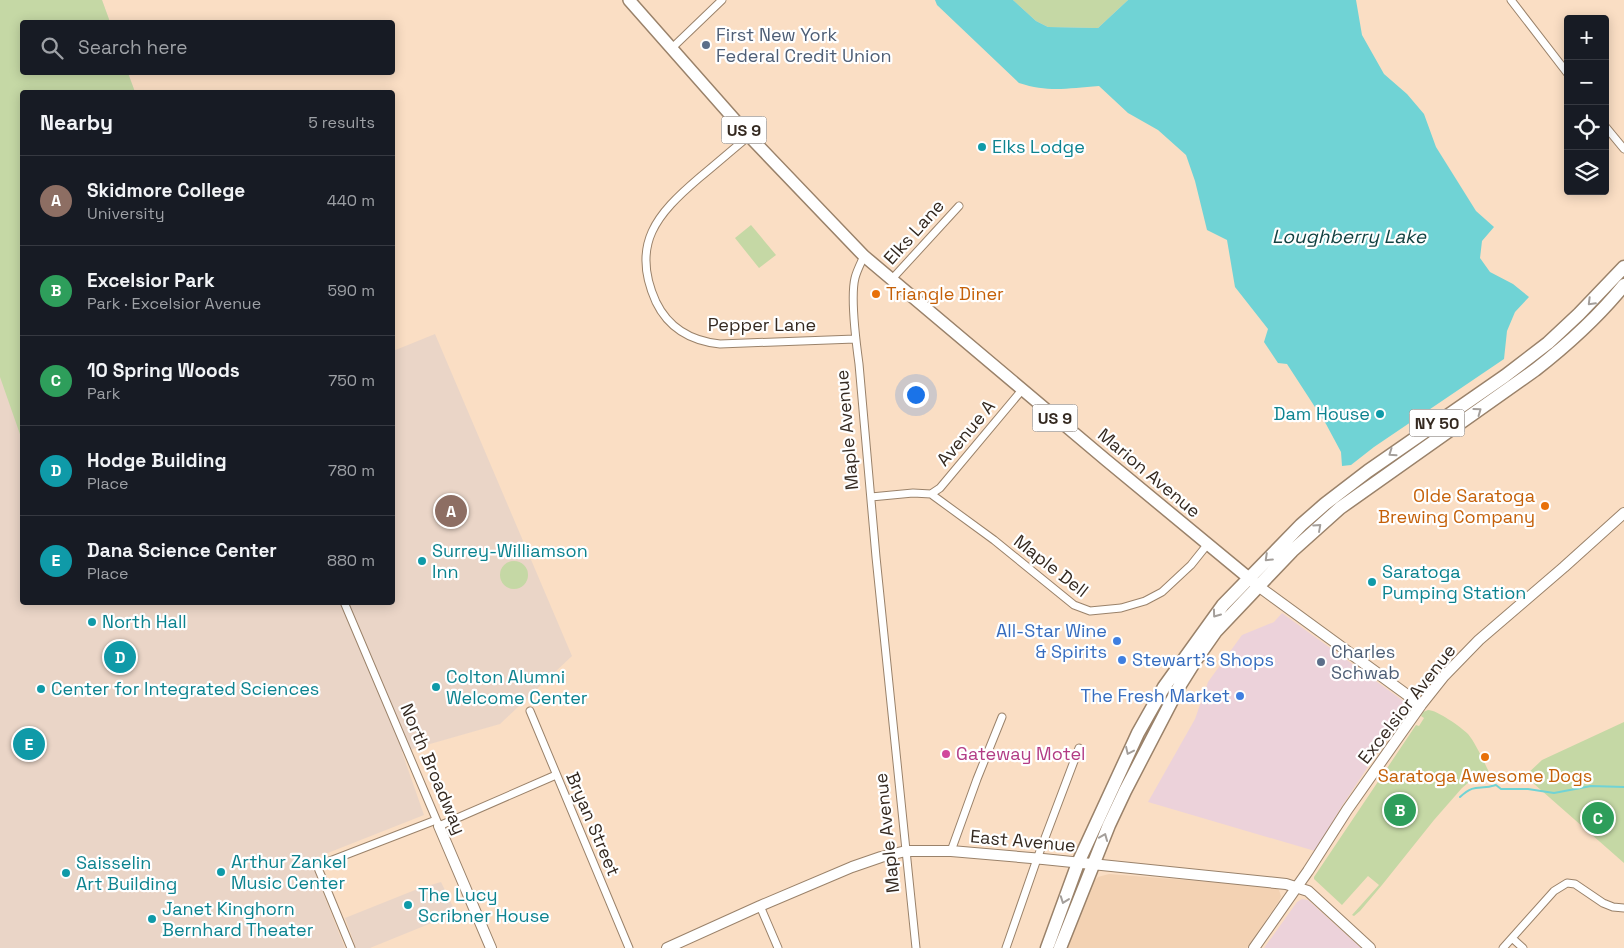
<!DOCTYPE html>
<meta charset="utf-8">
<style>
body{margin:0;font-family:"Space Grotesk",sans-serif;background:#20242c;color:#f1f3f6}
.controls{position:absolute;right:15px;top:15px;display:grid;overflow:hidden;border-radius:5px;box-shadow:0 2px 12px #0003}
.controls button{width:45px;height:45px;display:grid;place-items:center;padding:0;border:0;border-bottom:1px solid #363941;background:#171b24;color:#f1f3f6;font:25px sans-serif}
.you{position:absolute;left:915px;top:394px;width:18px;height:18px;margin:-12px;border:4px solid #fff;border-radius:50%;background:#1a73e8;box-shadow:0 0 0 8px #1a73e833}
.badge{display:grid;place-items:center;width:32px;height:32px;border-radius:50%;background:#1a73e8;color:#fff;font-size:16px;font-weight:700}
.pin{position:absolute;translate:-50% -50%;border:2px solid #fff;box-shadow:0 1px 5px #0006}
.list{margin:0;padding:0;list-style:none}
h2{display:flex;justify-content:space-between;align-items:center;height:65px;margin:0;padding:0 20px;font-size:21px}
h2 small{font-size:16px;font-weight:400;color:#9ea1a6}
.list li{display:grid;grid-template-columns:32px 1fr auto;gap:15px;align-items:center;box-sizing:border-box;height:90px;padding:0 20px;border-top:1px solid #363941}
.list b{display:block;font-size:19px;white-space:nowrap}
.list p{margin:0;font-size:16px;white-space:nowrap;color:#9ea1a6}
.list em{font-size:16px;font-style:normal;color:#9ea1a6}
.icon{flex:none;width:28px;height:28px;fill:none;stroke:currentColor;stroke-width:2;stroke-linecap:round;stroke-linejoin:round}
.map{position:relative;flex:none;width:1624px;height:948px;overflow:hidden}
.search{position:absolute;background:#171b24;box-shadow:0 2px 12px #0003;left:20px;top:20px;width:375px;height:55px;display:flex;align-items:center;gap:12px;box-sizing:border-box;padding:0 18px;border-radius:5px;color:#9ea1a6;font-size:19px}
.panel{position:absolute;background:#171b24;box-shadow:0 2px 12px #0003;left:20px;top:90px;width:375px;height:515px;border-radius:5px}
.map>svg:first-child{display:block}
</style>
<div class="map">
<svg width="1624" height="948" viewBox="0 0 1624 948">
<rect width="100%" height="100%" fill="#fadec4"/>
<path fill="#ecd2da" d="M1282,613L1409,705L1342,806L1315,851L1148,802L1195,719L1208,682L1242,635L1274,622Z
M1302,899L1308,900L1361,948H1264L1297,902Z"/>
<path fill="#f3d2b3" d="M1109,874L1274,887L1279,890L1281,896L1279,901L1247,948H1066L1091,884L1098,877Z"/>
<path fill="#ead5c7" d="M0,0H102L110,22H22V72L128,73L135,92H22V602H392L393,351L435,334L572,656L500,724L402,752L424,815L310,860L345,948H0Z
M441,882L456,913L370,948H356L345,918L420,888Z"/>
<path fill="#c5d8a5" d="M0,0H102L110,22H22V72L128,73L135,92H22V440L0,377Z
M1013,0H1128L1098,28L1048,27L1036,21Z
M751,225L776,255L759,268L735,238Z
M500 575a14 14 0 1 1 28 0a14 14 0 1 1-28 0Z
M1428,710C1437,710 1461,727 1468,734C1475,742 1484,762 1489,772L1475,777L1462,788L1434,820L1382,885L1360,911L1354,916L1352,915L1379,885L1368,876L1342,905L1314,879V877L1416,725L1419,726L1424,718L1421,716L1423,712Z
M1624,722V863L1525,776L1542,760Z"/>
<path fill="#70d3d5" d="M935,0H1013L1036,21L1048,27L1098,28L1128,0H1356L1362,35L1384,74L1407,94L1424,114L1436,147L1476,211L1494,227L1482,241L1480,258L1490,272L1513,284L1529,297L1515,312L1507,331L1504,359L1374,447L1351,465L1342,466L1341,452L1326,424L1287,364L1278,363L1264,342L1268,329L1235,287L1227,240L1207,230L1195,181L1186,155L1158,130L1128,113L1099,86C1068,88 1050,93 1019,83L937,5Z"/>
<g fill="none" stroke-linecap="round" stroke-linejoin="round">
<path stroke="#70d3d5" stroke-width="2" d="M1460,797C1476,782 1479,791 1496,785L1501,789H1528L1554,793L1591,786L1624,787"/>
<defs>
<path id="street" d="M1511,0L1568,74
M672,48L722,0
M1605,126L1624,149
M749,136C732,150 716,164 699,178C657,214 630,244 656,302C669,329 691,341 720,344L855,339
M864,256C861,263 857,270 855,278C850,298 856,342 859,364L876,557L916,948
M892,279L959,206
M931,494L940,488L1022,390
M871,497L913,493L931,494L994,540L1074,605L1090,611L1121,608L1145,601L1162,592L1191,565L1207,545
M344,602L439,826L556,775
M530,711L629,948
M951,851L977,779L1002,717
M760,906L778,948
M1512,938L1523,948
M351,948L318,868L322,864L436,820
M1006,948L1037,859L1079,748
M1503,948L1554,891L1567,883L1575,884L1603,903L1613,907L1624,908"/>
<path id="secondary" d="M1258,586L1421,705
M439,826L491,948
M667,948L760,906L852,867L881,857L906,851H951L1043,859L1286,884L1308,891L1370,948
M1254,948L1308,871L1347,810L1421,705L1444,676L1479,640L1564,567L1624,513"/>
<path id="primary" d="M629,0L749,136L864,256L1106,460L1256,584"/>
<path id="highway" d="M1047,948L1078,863L1138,733L1164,687L1223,605L1301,525L1325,504L1368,471L1505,376L1548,343L1579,314L1624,267
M1060,948L1109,825L1125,791L1180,685L1195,661L1216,631L1292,551L1340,508L1535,370C1567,345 1598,317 1624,285"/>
</defs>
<use href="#street" stroke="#9a826a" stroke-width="9"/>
<use href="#secondary" stroke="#9a826a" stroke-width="12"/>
<use href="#primary" stroke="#9a826a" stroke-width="14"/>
<use href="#highway" stroke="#9a826a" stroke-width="15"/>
<use href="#street" stroke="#fff" stroke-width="7"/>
<use href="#secondary" stroke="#fff" stroke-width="10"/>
<use href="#primary" stroke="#fff" stroke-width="11"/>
<use href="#highway" stroke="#fff" stroke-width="12"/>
</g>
<defs><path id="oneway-chevron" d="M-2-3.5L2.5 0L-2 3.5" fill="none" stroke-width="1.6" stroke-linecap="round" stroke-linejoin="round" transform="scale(1.25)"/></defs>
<g stroke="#a49f9b">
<use href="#oneway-chevron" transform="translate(1591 302) rotate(135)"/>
<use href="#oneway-chevron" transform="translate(1478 411) rotate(-36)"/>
<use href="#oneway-chevron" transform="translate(1392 453) rotate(145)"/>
<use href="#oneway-chevron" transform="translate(1318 527) rotate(-42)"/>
<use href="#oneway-chevron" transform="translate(1268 558) rotate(136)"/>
<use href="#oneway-chevron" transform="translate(1216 614) rotate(126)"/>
<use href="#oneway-chevron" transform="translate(1129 751) rotate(115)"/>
<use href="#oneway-chevron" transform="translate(1104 837) rotate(-68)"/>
<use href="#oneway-chevron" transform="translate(1064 900) rotate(110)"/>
</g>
<g fill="#5c6f8a" stroke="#fff" stroke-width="2">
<circle cx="706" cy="45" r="5"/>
<circle cx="1321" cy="662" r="5"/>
</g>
<g fill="#0f9aa8" stroke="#fff" stroke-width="2">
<circle cx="982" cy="147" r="5"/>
<circle cx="1380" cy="414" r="5"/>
<circle cx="422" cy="561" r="5"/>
<circle cx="1372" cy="582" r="5"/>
<circle cx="92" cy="622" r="5"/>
<circle cx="436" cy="687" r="5"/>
<circle cx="41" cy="689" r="5"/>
<circle cx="221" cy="872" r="5"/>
<circle cx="66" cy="873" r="5"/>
<circle cx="408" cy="905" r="5"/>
<circle cx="152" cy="919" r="5"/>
</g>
<g fill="#e8710a" stroke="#fff" stroke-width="2">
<circle cx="876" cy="294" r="5"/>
<circle cx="1545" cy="506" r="5"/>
<circle cx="1485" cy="757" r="5"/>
</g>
<g fill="#3f7fe0" stroke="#fff" stroke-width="2">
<circle cx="1117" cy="641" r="5"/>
<circle cx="1122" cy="660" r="5"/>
<circle cx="1240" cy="696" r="5"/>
</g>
<circle fill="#d1479c" stroke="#fff" stroke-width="2" cx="946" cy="754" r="5"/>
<g text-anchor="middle" stroke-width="4.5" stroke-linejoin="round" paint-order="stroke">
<g fill="#fff" stroke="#716963" stroke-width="1">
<rect x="721.5" y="116.5" width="45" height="27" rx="4"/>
<rect x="1032.5" y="404.5" width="45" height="27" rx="4"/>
<rect x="1409.5" y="409.5" width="55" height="27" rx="4"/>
</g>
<g font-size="16" font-weight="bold" fill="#342920">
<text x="744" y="136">US 9</text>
<text x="1055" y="424">US 9</text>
<text x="1437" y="429">NY 50</text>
</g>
<g font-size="18" fill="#4e5e75" stroke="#fff" text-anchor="start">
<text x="716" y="41">First New York<tspan x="716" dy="21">Federal Credit Union</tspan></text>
<text x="1331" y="658">Charles<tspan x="1331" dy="21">Schwab</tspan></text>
</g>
<g font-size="18" fill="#0d838f" stroke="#fff" text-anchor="start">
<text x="992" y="153">Elks Lodge</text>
<text x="1370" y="420" text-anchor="end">Dam House</text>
<text x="432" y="557">Surrey-Williamson<tspan x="432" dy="21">Inn</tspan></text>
<text x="1382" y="578">Saratoga<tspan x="1382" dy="21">Pumping Station</tspan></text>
<text x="102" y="628">North Hall</text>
<text x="446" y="683">Colton Alumni<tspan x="446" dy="21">Welcome Center</tspan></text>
<text x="51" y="695">Center for Integrated Sciences</text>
<text x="231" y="868">Arthur Zankel<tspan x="231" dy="21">Music Center</tspan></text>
<text x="76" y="869">Saisselin<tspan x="76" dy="21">Art Building</tspan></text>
<text x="418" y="901">The Lucy<tspan x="418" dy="21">Scribner House</tspan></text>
<text x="162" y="915">Janet Kinghorn<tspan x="162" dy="21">Bernhard Theater</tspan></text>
</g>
<g font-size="18" fill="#342920" stroke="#fff">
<text transform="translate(914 232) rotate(-48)" y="6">Elks Lane</text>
<text x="762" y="331">Pepper Lane</text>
<text transform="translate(847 430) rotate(-95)" y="6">Maple Avenue</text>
<text transform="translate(966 433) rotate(-50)" y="6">Avenue A</text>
<text transform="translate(1149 473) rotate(40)" y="6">Marion Avenue</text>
<text transform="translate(1051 566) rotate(38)" y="6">Maple Dell</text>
<text transform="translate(1407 704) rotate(-52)" y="6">Excelsior Avenue</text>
<text transform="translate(433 769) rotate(67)" y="6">North Broadway</text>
<text transform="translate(593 824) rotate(67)" y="6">Bryan Street</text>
<text transform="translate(887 833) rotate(-96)" y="6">Maple Avenue</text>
<text transform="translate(1023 841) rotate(5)" y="6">East Avenue</text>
</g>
<g font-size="18" fill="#c56008" stroke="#fff" text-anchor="start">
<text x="886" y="300">Triangle Diner</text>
<text x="1535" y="502" text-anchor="end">Olde Saratoga<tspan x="1535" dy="21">Brewing Company</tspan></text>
<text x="1485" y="782" text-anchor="middle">Saratoga Awesome Dogs</text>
</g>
<g font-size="18" fill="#366cbe" stroke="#fff" text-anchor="end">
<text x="1107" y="637">All-Star Wine<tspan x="1107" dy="21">&amp; Spirits</tspan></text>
<text x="1132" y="666" text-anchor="start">Stewart's Shops</text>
<text x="1230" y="702">The Fresh Market</text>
</g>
<g font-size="18" fill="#b23c85" stroke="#fff" text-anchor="start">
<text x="956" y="760">Gateway Motel</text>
</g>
<g font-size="19" font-style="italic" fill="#124141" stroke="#fff">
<text x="1349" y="243">Loughberry Lake</text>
</g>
</g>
</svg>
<div class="controls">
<button>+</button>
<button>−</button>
<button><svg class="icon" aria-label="locate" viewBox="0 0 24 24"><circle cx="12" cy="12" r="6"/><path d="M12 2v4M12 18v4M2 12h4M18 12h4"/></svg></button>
<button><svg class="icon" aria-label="layers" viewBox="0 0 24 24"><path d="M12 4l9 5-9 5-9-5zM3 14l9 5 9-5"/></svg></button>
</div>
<div class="you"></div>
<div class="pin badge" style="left:451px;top:511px;background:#8d6e63">A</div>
<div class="pin badge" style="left:1400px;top:810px;background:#2e9e5b">B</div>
<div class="pin badge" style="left:1598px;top:818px;background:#2e9e5b">C</div>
<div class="pin badge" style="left:120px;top:657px;background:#0f9aa8">D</div>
<div class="pin badge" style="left:29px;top:744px;background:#0f9aa8">E</div>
<div class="search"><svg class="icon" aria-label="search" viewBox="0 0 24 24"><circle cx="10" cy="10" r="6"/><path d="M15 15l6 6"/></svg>Search here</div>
<section class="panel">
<h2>Nearby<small>5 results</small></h2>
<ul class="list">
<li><span class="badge" style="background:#8d6e63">A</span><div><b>Skidmore College</b><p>University</p></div><em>440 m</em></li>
<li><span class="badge" style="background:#2e9e5b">B</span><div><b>Excelsior Park</b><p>Park · Excelsior Avenue</p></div><em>590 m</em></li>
<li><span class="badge" style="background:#2e9e5b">C</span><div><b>10 Spring Woods</b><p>Park</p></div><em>750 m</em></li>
<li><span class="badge" style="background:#0f9aa8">D</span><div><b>Hodge Building</b><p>Place</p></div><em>780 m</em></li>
<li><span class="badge" style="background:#0f9aa8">E</span><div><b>Dana Science Center</b><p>Place</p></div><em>880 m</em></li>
</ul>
</section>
</div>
